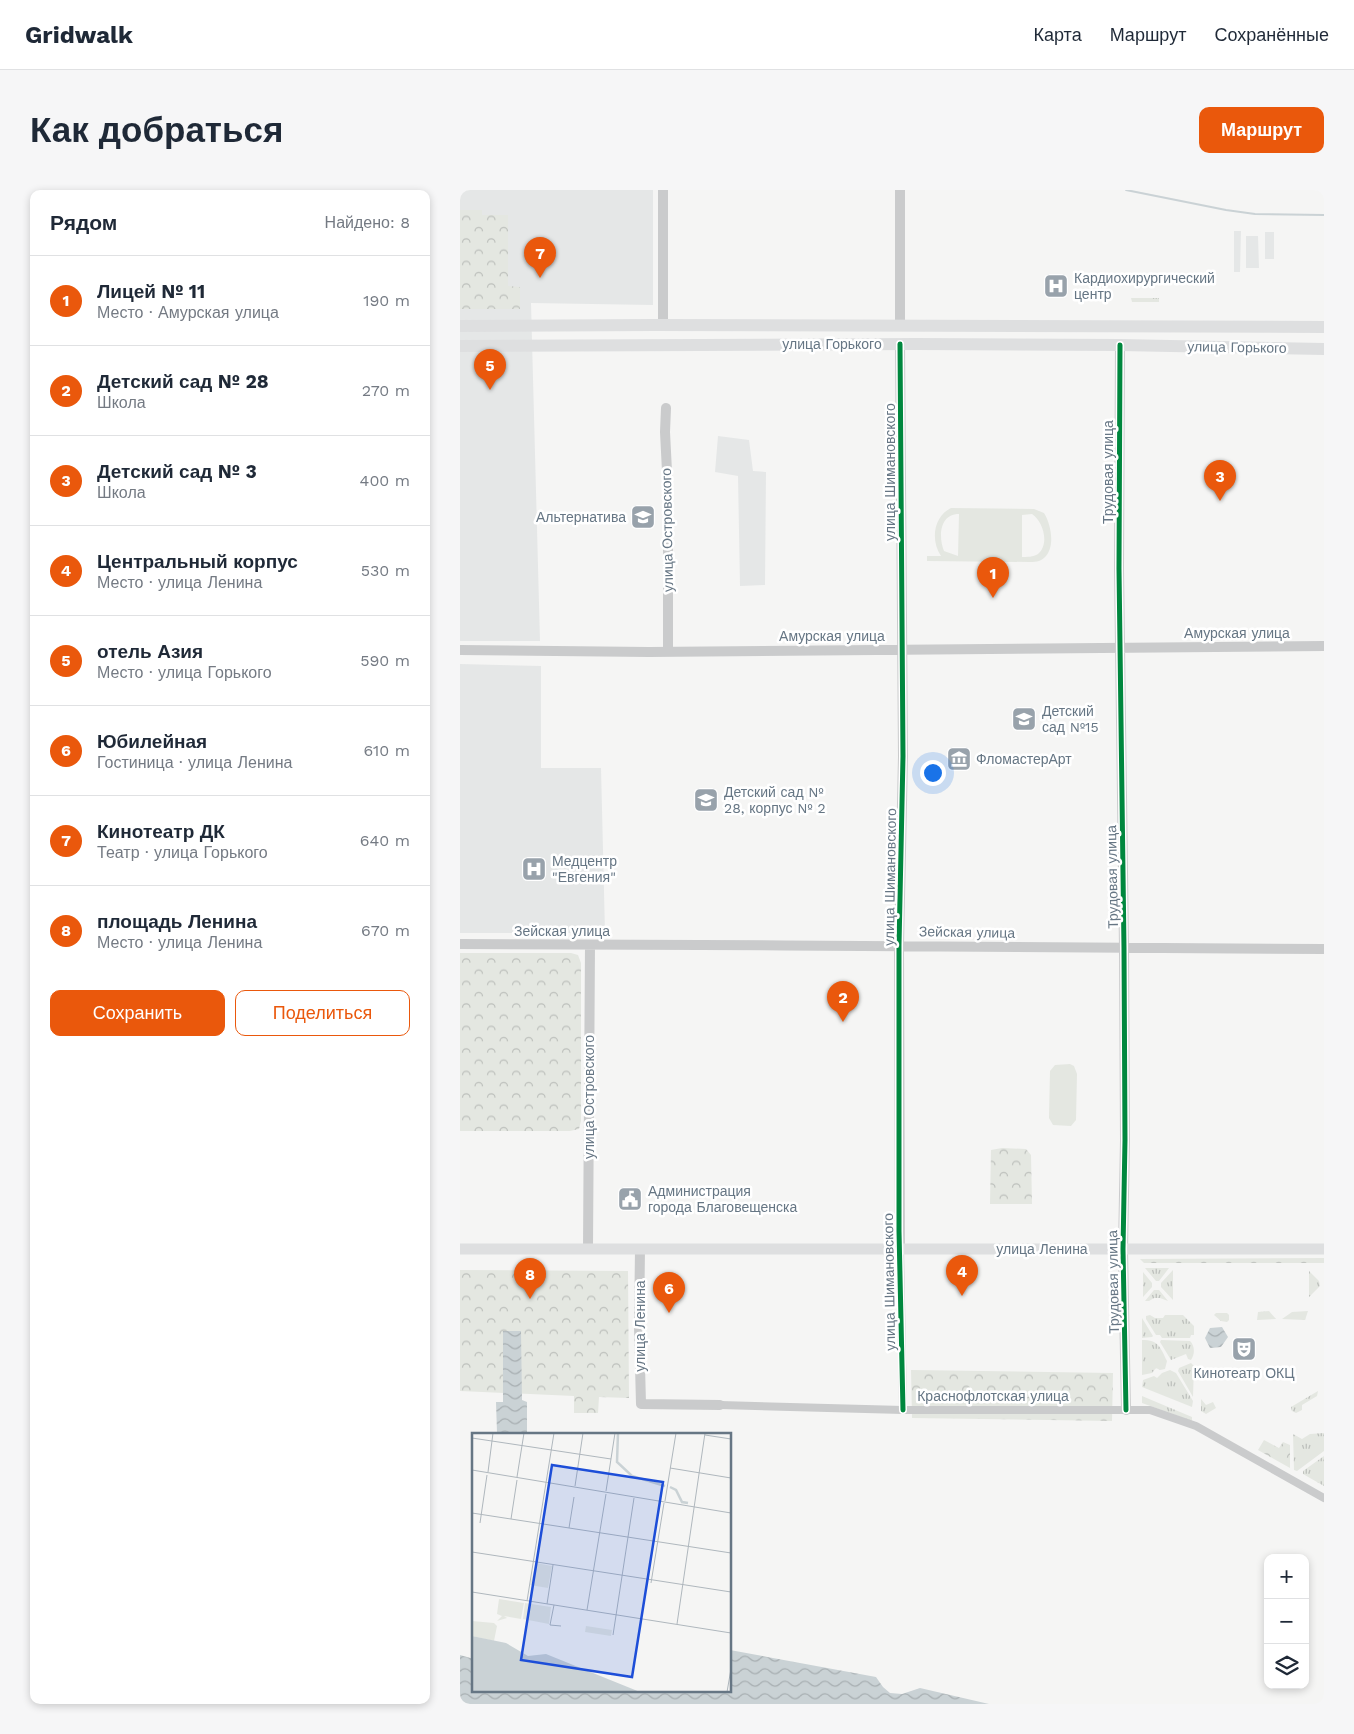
<!DOCTYPE html>
<html lang="ru">
<meta charset="utf-8">
<style>
body{margin:0;font-family:"Work Sans",sans-serif;background:#f6f6f7;color:#1f2937}
.controls{position:absolute;right:15px;bottom:15px;display:grid;overflow:hidden;border-radius:10px;box-shadow:0 2px 8px #0003}
.controls button{width:45px;height:45px;display:grid;place-items:center;padding:0;border:0;border-bottom:1px solid #e0e1e3;background:#fff;color:#1f2937;font:25px sans-serif}
.you{position:absolute;left:472px;top:582px;width:18px;height:18px;margin:-12px;border:4px solid #fff;border-radius:50%;background:#1a73e8;box-shadow:0 0 0 8px #1a73e833}
.badge{display:grid;place-items:center;width:32px;height:32px;border-radius:50%;background:#ea580c;color:#fff;font-size:16px;font-weight:700}
.pin{position:absolute;translate:-50% -41px;filter:drop-shadow(0 1px 2px #0008)}
.pin::after{content:'';position:absolute;top:26px;width:18px;height:15px;background:inherit;clip-path:polygon(0 0,100% 0,50% 100%)}
.list{margin:0;padding:0;list-style:none}
h2{display:flex;justify-content:space-between;align-items:center;height:65px;margin:0;padding:0 20px;font-size:21px}
h2 small{font-size:16px;font-weight:400;color:#747a83}
.list li{display:grid;grid-template-columns:32px 1fr auto;gap:15px;align-items:center;box-sizing:border-box;height:90px;padding:0 20px;border-top:1px solid #e0e1e3}
.list b{display:block;font-size:19px;white-space:nowrap}
.list p{margin:0;font-size:16px;white-space:nowrap;color:#747a83}
.list em{font-size:16px;font-style:normal;color:#747a83}
.actions{display:flex;gap:10px;padding:15px 20px}
.actions a{flex:1;padding:11px 0;border:1px solid #ea580c;border-radius:10px;text-align:center;font-size:18px;color:#ea580c}
.actions .main{background:#ea580c;color:#fff}
.icon{flex:none;width:28px;height:28px;fill:none;stroke:currentColor;stroke-width:2;stroke-linecap:round;stroke-linejoin:round}
.map{position:relative;flex:none;width:864px;height:1514px;overflow:hidden;border-radius:10px}
header{display:flex;align-items:center;gap:30px;box-sizing:border-box;height:70px;padding:0 25px;background:#fff;border-bottom:1px solid #e0e1e3}
header strong{font-size:24px}
nav{display:flex;gap:28px;margin-inline-start:auto;font-size:18px}
.intro{display:flex;align-items:center;justify-content:space-between;box-sizing:border-box;height:120px;padding:0 30px}
h1{margin:0;font-size:35px}
.button{padding:12px 22px;border-radius:10px;background:#ea580c;color:#fff;font-size:18px;font-weight:700}
main{display:flex;gap:30px;padding:0 30px}
aside{flex:1;background:#fff;border-radius:10px;box-shadow:0 2px 8px #0003}
.map>svg:first-child{display:block}
</style>
<header>
<strong>Gridwalk</strong>
<nav><a>Карта</a><a>Маршрут</a><a>Сохранённые</a></nav>
</header>
<div class="intro"><h1>Как добраться</h1><a class="button">Маршрут</a></div>
<main>
<aside>
<h2>Рядом<small>Найдено: 8</small></h2>
<ul class="list">
<li><span class="badge">1</span><div><b>Лицей № 11</b><p>Место · Амурская улица</p></div><em>190 m</em></li>
<li><span class="badge">2</span><div><b>Детский сад № 28</b><p>Школа</p></div><em>270 m</em></li>
<li><span class="badge">3</span><div><b>Детский сад № 3</b><p>Школа</p></div><em>400 m</em></li>
<li><span class="badge">4</span><div><b>Центральный корпус</b><p>Место · улица Ленина</p></div><em>530 m</em></li>
<li><span class="badge">5</span><div><b>отель Азия</b><p>Место · улица Горького</p></div><em>590 m</em></li>
<li><span class="badge">6</span><div><b>Юбилейная</b><p>Гостиница · улица Ленина</p></div><em>610 m</em></li>
<li><span class="badge">7</span><div><b>Кинотеатр ДК</b><p>Театр · улица Горького</p></div><em>640 m</em></li>
<li><span class="badge">8</span><div><b>площадь Ленина</b><p>Место · улица Ленина</p></div><em>670 m</em></li>
</ul>
<div class="actions"><a class="main">Сохранить</a><a>Поделиться</a></div>
</aside>
<div class="map">
<svg width="864" height="1514" viewBox="0 0 864 1514">
<defs>
<pattern id="grass-tufts" width="24" height="20" patternUnits="userSpaceOnUse" patternTransform="scale(1.25)"><rect width="24" height="20" fill="#e4e7e1"/><path d="M3 7l-1-3M5 7V3M7 7l1-3M15 17l-1-3M17 17v-4M19 17l1-3" fill="none" stroke="#bdc0bc"/></pattern>
<pattern id="forest-crowns" width="20" height="18" patternUnits="userSpaceOnUse" patternTransform="scale(1.25)"><rect width="20" height="18" fill="#e4e7e1"/><path d="M2 6a3 3 0 1 1 6 0M12 15a3 3 0 1 1 6 0" fill="none" stroke="#bdc0bc"/></pattern>
<pattern id="water-waves" width="16" height="10" patternUnits="userSpaceOnUse" patternTransform="scale(1.25)"><rect width="16" height="10" fill="#cad2d5"/><path d="M0 5q4-4 8 0t8 0" fill="none" stroke="#a8afb2"/></pattern>
</defs>
<rect width="100%" height="100%" fill="#f5f5f4"/>
<path fill="#e5e7e7" d="M0,0H193V115L71,113L80,451H0Z
M774,41H781L780,82H774Z
M805,42H814V69H805Z
M786,46H798L799,78H786Z
M258,246L289,250L293,281L306,282L305,395L280,396L278,286L255,282Z
M0,474L81,476V578H141L145,743H0Z"/>
<path fill="url(#grass-tufts)" d="M671,108H699V112H672Z
M685,1078H709L699,1091H696Z
M713,1080V1110L701,1097V1093Z
M849,1081L859,1091L860,1096L849,1107Z
M683,1082L692,1093V1097L683,1107Z
M694,1100H699L708,1111L700,1108H694L689,1111H685Z
M809,1121L816,1129L797,1130L798,1122Z
M848,1121L845,1130L822,1129L832,1122Z
M756,1123H767L769,1125V1130L767,1132L761,1131L754,1125Z
M690,1125L695,1128H703L705,1125H723L734,1136V1145H731L730,1148H702L700,1145H696L686,1129V1126Z
M682,1128L693,1146L692,1147L682,1148Z
M682,1150C699,1150 700,1157 707,1171L705,1179L700,1180L696,1178L692,1183L682,1185Z
M701,1150L730,1151C735,1156 735,1164 731,1170L728,1169L726,1164L711,1170L700,1152Z
M731,1173L734,1176L733,1207L718,1181L719,1178Z
M710,1180L716,1183L733,1211L732,1217L682,1197L683,1190L694,1186L697,1188L702,1183Z
M858,1201L857,1206L842,1215V1220L836,1223L832,1221L831,1217Z
M682,1206L732,1227V1231L682,1213Z
M741,1209L746,1215L753,1212L756,1218L746,1224L741,1221Z
M864,1243V1261L837,1281L834,1280L833,1244L842,1249L850,1244Z
M864,1266V1296L843,1284V1281Z"/>
<path fill="url(#forest-crowns)" d="M0,20H22V25H48V96L60,97V119H0Z
M0,763H111L118,765L121,773V931L119,939L110,941H0Z
M542,958L566,959L571,965L572,1014H530L531,960Z
M864,1068V1073H684L680,1069Z
M0,1080L168,1081L169,1208L139,1207L138,1223H114V1206L0,1201Z
M451,1180L653,1183L652,1231L452,1228Z
M804,1250L819,1258L823,1252L830,1255V1278L798,1260Z"/>
<path fill="#e4e7e1" fill-rule="evenodd" d="M491,318L574,319L584,323C591,334 596,358 584,368C580,372 574,372 569,372L467,371V366H481C470,350 474,326 491,318ZM499,324L498,366L484,361C478,346 480,324 499,324ZM572,324C583,331 590,354 578,364C573,367 567,367 562,367V325Z
M610,874L614,876L617,884L616,930L611,936L593,935L589,928L590,881L595,875Z"/>
<path fill="url(#water-waves)" d="M762,1137L768,1147L761,1157L750,1158L745,1148L750,1138Z
M43,1141H61L62,1210L67,1212V1243L43,1244V1243H37L36,1212H43Z
M270,1460L416,1487L423,1497L430,1503L442,1504L460,1498L529,1514H0V1465L14,1469V1500H270Z"/>
<g fill="none" stroke-linecap="round" stroke-linejoin="round">
<path stroke="#cad2d5" stroke-width="2" d="M666,0L766,20L795,24L864,25"/>
<path stroke="#cacbcc" stroke-width="8" d="M440,1058L443,1220
M260,1215L443,1220H690L736,1236L864,1308"/>
<path stroke="#cacbcc" stroke-width="10" d="M203,0V135
M440,135V0
M660,155L659,379L664,758L665,950L663,1059L666,1220
M206,218L205,242L208,301V462
M0,460L189,462L864,456
M0,754C288,756 576,755 864,759
M128,1058L130,755
M440,1058L439,755L443,566L440,154
M180,1059L179,1137L181,1214L260,1215"/>
<path stroke="#dedfe0" stroke-width="11" d="M0,1059H864"/>
<path stroke="#dedfe0" stroke-width="12" d="M0,136L194,135L864,137
M0,156L456,154L660,155L864,159"/>
<defs>
<path id="cycleway" d="M440,154L443,566L439,755V1041L443,1220
M660,155L659,379L664,758L665,950L663,1059L666,1220"/>
</defs>
<use href="#cycleway" stroke="#fff" stroke-width="8"/>
<use href="#cycleway" stroke="#00873e" stroke-width="5"/>
</g>
<defs>
<symbol id="hospital-square" viewBox="-11 -11 22 22"><rect x="-9" y="-9" width="18" height="18" rx="4" fill="#98a2ab" stroke="#fff"/><path d="M-5-5h3v3.5h4V-5h3V5h-3V1.5h-4V5h-3Z" fill="#fff"/></symbol>
<symbol id="school-square" viewBox="-11 -11 22 22"><rect x="-9" y="-9" width="18" height="18" rx="4" fill="#98a2ab" stroke="#fff"/><path d="M0-5L7-2L0 1L-7-2ZM-4 1L0 2.5L4 1V4Q0 6-4 4Z" fill="#fff"/></symbol>
<symbol id="museum-square" viewBox="-11 -11 22 22"><rect x="-9" y="-9" width="18" height="18" rx="4" fill="#98a2ab" stroke="#fff"/><path d="M0-6L6-3V-2H-6V-3ZM-5-1h2V3h-2ZM-1-1h2V3h-2ZM3-1h2V3H3ZM-6 4H6V6H-6Z" fill="#fff"/></symbol>
<symbol id="civic-square" viewBox="-11 -11 22 22"><rect x="-9" y="-9" width="18" height="18" rx="4" fill="#98a2ab" stroke="#fff"/><path d="M-.6-6.5H3V-4.5H.6V-3L4-1V1h2V6H-6V1h2V-1L-.6-3ZM-1.2 2.5V6h2.4V2.5Z" fill="#fff"/></symbol>
<symbol id="theatre-square" viewBox="-11 -11 22 22"><rect x="-9" y="-9" width="18" height="18" rx="4" fill="#98a2ab" stroke="#fff"/><path d="M-5-5.5Q0-4 5-5.5V0Q5 5 0 6Q-5 5-5 0ZM-3.3-2.5H-1v1.5H-3.3ZM1-2.5H3.3v1.5H1ZM-2.8 1Q0 5.5 2.8 1Z" fill="#fff"/></symbol>
</defs>
<g fill-rule="evenodd">
<use href="#hospital-square" x="582" y="82" width="28" height="28"/>
<use href="#school-square" x="169" y="313" width="28" height="28"/>
<use href="#school-square" x="550" y="515" width="28" height="28"/>
<use href="#museum-square" x="485" y="555" width="28" height="28"/>
<use href="#school-square" x="232" y="596" width="28" height="28"/>
<use href="#hospital-square" x="60" y="665" width="28" height="28"/>
<use href="#civic-square" x="156" y="995" width="28" height="28"/>
<use href="#theatre-square" x="770" y="1145" width="28" height="28"/>
</g>
<g text-anchor="middle" stroke-width="5" stroke-linejoin="round" paint-order="stroke">
<g font-size="14" fill="#667684" stroke="#fff" text-anchor="start">
<text x="614" y="93">Кардиохирургический<tspan x="614" dy="16">центр</tspan></text>
<text x="166" y="332" text-anchor="end">Альтернатива</text>
<text x="582" y="526">Детский<tspan x="582" dy="16">сад №15</tspan></text>
<text x="516" y="574">ФломастерАрт</text>
<text x="264" y="607">Детский сад №<tspan x="264" dy="16">28, корпус № 2</tspan></text>
<text x="92" y="676">Медцентр<tspan x="92" dy="16">"Евгения"</tspan></text>
<text x="188" y="1006">Администрация<tspan x="188" dy="16">города Благовещенска</tspan></text>
<text x="784" y="1188" text-anchor="middle">Кинотеатр ОКЦ</text>
</g>
<g font-size="14" fill="#667684" stroke="#fff">
<text x="372" y="159">улица Горького</text>
<text transform="translate(777 157) rotate(1)" y="5">улица Горького</text>
<text transform="translate(430 282) rotate(-90)" y="5">улица Шимановского</text>
<text transform="translate(648 282) rotate(-90)" y="5">Трудовая улица</text>
<text transform="translate(207 340) rotate(-91)" y="5">улица Островского</text>
<text x="777" y="448">Амурская улица</text>
<text x="372" y="451">Амурская улица</text>
<text transform="translate(430 687) rotate(-89)" y="5">улица Шимановского</text>
<text transform="translate(652 687) rotate(-91)" y="5">Трудовая улица</text>
<text x="102" y="746">Зейская улица</text>
<text transform="translate(507 742) rotate(1)" y="5">Зейская улица</text>
<text transform="translate(129 907) rotate(-90)" y="5">улица Островского</text>
<text x="582" y="1064">улица Ленина</text>
<text transform="translate(429 1092) rotate(-91)" y="5">улица Шимановского</text>
<text transform="translate(653 1092) rotate(-91)" y="5">Трудовая улица</text>
<text transform="translate(180 1136) rotate(-90)" y="5">улица Ленина</text>
<text x="533" y="1211">Краснофлотская улица</text>
</g>
</g>
<g transform="translate(12 1243)">
<rect width="259" height="259" fill="#f5f5f4"/>
<path d="M64,130L80,133L76,155L58,152ZM27,166L52,170L49,186L32,183L35,185L25,188L30,183L25,181ZM53,170L79,174L77,191L51,186ZM0,188L22,190L25,193L22,208L0,203ZM114,193L140,197L139,203L113,199Z" fill="#e4e7e1"/>
<path d="M0,203L34,210L56,223L74,221L168,259H0Z" fill="#cad2d5"/>
<path fill="none" stroke="#cad2d5" stroke-width="2.5" d="M146,0L145,29L160,43L193,53M198,54L204,57L210,69L216,70"/>
<path fill="none" stroke="#afb7bd" stroke-width="1" d="M233,2L259,6M0,5L139,26M198,35L259,45M0,37L259,80M16,39L21,0M45,44L52,0M103,53L111,0M134,58L143,0M193,68L204,0M0,80L259,120M39,86L45,47M8,90L15,42M97,95L102,64M0,119L259,159M179,150L192,70M0,159L259,200M55,168L82,0M75,171L81,132M82,172L78,192L89,193M115,177L134,61M205,191L233,0M141,202L162,65M255,259L259,236"/>
<path fill="#1d4ed8" fill-opacity="0.15" stroke="#1d4ed8" stroke-width="2.5" d="M80,32L191,49L160,244L49,227Z"/>
<rect width="259" height="259" fill="none" stroke="#667684" stroke-width="2.5"/>
</g>
</svg>
<div class="controls">
<button>+</button>
<button>−</button>
<button><svg class="icon" aria-label="layers" viewBox="0 0 24 24"><path d="M12 4l9 5-9 5-9-5zM3 14l9 5 9-5"/></svg></button>
</div>
<div class="you"></div>
<div class="pin badge" style="left:533px;top:408px">1</div>
<div class="pin badge" style="left:383px;top:832px">2</div>
<div class="pin badge" style="left:760px;top:311px">3</div>
<div class="pin badge" style="left:502px;top:1106px">4</div>
<div class="pin badge" style="left:30px;top:200px">5</div>
<div class="pin badge" style="left:209px;top:1123px">6</div>
<div class="pin badge" style="left:80px;top:88px">7</div>
<div class="pin badge" style="left:70px;top:1109px">8</div>
</div>
</main>
